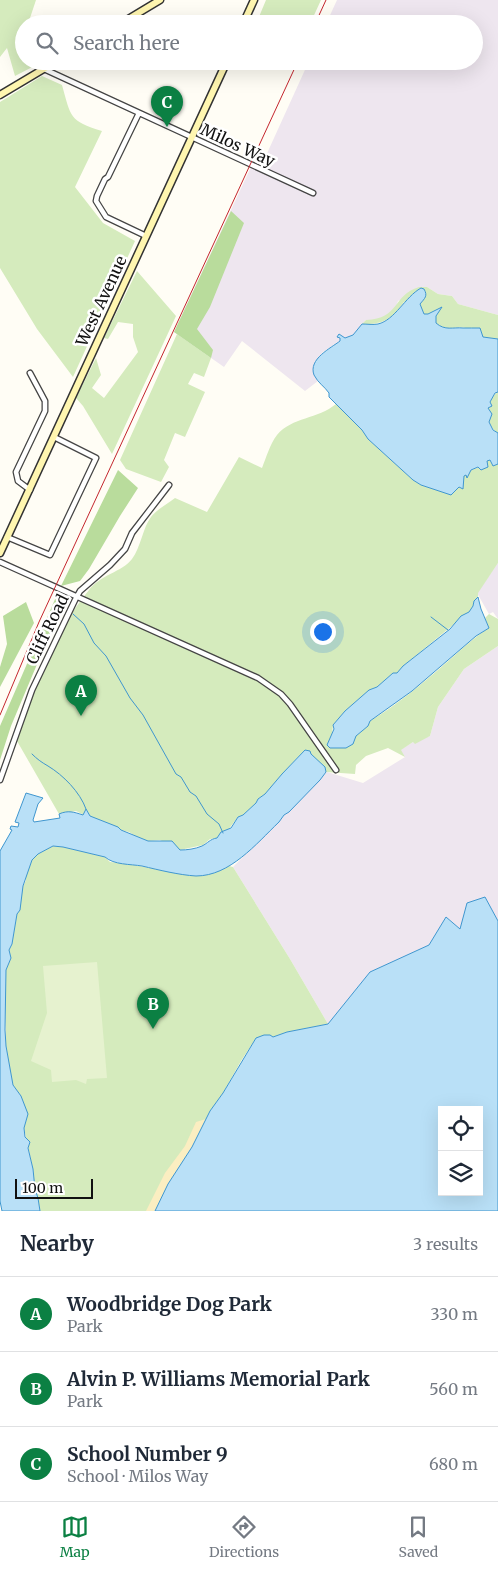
<!DOCTYPE html>
<meta charset="utf-8">
<style>
body{margin:0;font-family:Merriweather,serif;background:#f2f2f3;color:#1f2937}
.controls{position:absolute;right:15px;bottom:15px;display:grid;overflow:hidden;border-radius:0px;box-shadow:0 5px 20px #0002}
.controls button{width:45px;height:45px;display:grid;place-items:center;padding:0;border:0;border-bottom:1px solid #e0e1e3;background:#fff;color:#1f2937;font:25px sans-serif}
.scale{position:absolute;left:15px;bottom:12px;width:78px;box-sizing:border-box;padding-left:5px;border:2px solid #111;border-top:0;font-size:14px;line-height:18px;white-space:nowrap;color:#111;-webkit-text-stroke:4px #fff;paint-order:stroke}
.you{position:absolute;left:322px;top:631px;width:18px;height:18px;margin:-12px;border:4px solid #fff;border-radius:50%;background:#1a73e8;box-shadow:0 0 0 8px #1a73e833}
.badge{display:grid;place-items:center;width:32px;height:32px;border-radius:50%;background:#0b8043;color:#fff;font-size:16px;font-weight:700}
.pin{position:absolute;translate:-50% -41px;filter:drop-shadow(0 1px 2px #0008)}
.pin::after{content:'';position:absolute;top:26px;width:18px;height:15px;background:inherit;clip-path:polygon(0 0,100% 0,50% 100%)}
.list{margin:0;padding:0;list-style:none}
h2{display:flex;justify-content:space-between;align-items:center;height:65px;margin:0;padding:0 20px;font-size:21px}
h2 small{font-size:16px;font-weight:400;color:#747a83}
.list li{display:grid;grid-template-columns:32px 1fr auto;gap:15px;align-items:center;box-sizing:border-box;height:75px;padding:0 20px;border-top:1px solid #e0e1e3}
.list b{display:block;font-size:19px;white-space:nowrap}
.list p{margin:0;font-size:16px;white-space:nowrap;color:#747a83}
.list em{font-size:16px;font-style:normal;color:#747a83}
.icon{flex:none;width:28px;height:28px;fill:none;stroke:currentColor;stroke-width:2;stroke-linecap:round;stroke-linejoin:round}
.map{position:relative;flex:none;width:498px;height:1211px;overflow:hidden}
.search{position:absolute;background:#fff;box-shadow:0 5px 20px #0002;left:15px;right:15px;top:15px;height:55px;display:flex;align-items:center;gap:12px;box-sizing:border-box;padding:0 18px;border-radius:28px;color:#747a83;font-size:19px}
.sheet{height:290px;background:#fff}
nav{display:flex;justify-content:space-around;align-items:center;box-sizing:border-box;height:70px;border-top:1px solid #e0e1e3;background:#fff;font-size:14px;color:#747a83}
nav a{display:grid;justify-items:center;gap:2px}
nav .on{color:#0b8043}
.map>svg:first-child{display:block}
</style>
<div class="map">
<svg width="498" height="1211" viewBox="0 0 498 1211">
<rect width="100%" height="100%" fill="#fffdf5"/>
<path fill="#eee6ef" d="M337,0H498V315L458,304L452,296L438,294L427,287L398,301L395,309L386,316L377,320H366L353,335L345,339L340,338V341L323,352L316,361L313,368L318,381L305,391L242,341L224,367L174,332L251,167L259,171L309,61H474V24H326Z
M498,563V619L493,612L489,614L477,593Z
M498,646V921L485,898L460,929L446,917L429,945L370,972L328,1024L290,959L233,867L327,772L363,783L405,757L400,750L413,742L430,736L438,707L464,669Z"/>
<path fill="#d5ebbd" d="M0,0H36L28,24H24V61L42,62L15,76L7,48L0,57Z
M266,0H321L310,24H256Z
M42,76L62,85C71,117 69,121 102,131L75,187L103,223L135,241L73,377L37,329L0,268V102Z
M137,271L176,316L112,454L83,406L76,398L96,358L101,375L92,388L104,398L138,352L133,337V324L118,322L108,339L104,338Z
M419,287H427L438,294L452,296L458,304L498,315V339L483,337L474,328C466,331 474,329 466,328C455,326 446,332 436,323V316L441,308L428,314H424L420,304L423,300L404,302C393,319 382,325 362,324L366,320C400,319 392,295 419,287Z
M177,334L211,358L204,377L194,373L188,384L205,392L185,437L175,433L164,460L169,467L161,482L126,469L120,460Z
M498,392V433C484,425 485,400 498,392Z
M336,404L362,430L368,439L413,480L421,485L440,491L459,487L462,488L464,475C472,469 477,467 487,467L486,461L490,460L493,466L498,464V563L478,593V597L474,601L473,606L469,612L403,666L397,674L393,673L377,687L369,690L345,711L333,725L332,734L356,736L368,726L370,721C397,705 423,683 447,662C461,650 473,638 489,628L485,618L489,614L498,619V646L464,669L438,707L430,736L415,744L413,742L401,750L405,757L388,748L366,756L356,765L355,774L326,772L325,767L305,750L282,774L265,794L258,799L256,803L243,815L238,817L228,830L221,832L217,838L210,839L203,845L180,850L160,840L148,841L137,837L129,832L121,830L90,816L86,809L84,815L76,811L59,814L17,741C34,688 53,633 89,590C100,575 122,572 132,559C141,547 143,527 151,517C156,510 167,504 175,498L207,512L239,457L262,468C266,458 270,444 277,435C292,417 318,419 336,404Z
M53,846L63,847L105,857L110,862L129,864L187,875L198,876L216,872L229,866L233,867L290,959L328,1024L287,1032L273,1037L256,1038L241,1061L223,1093L210,1111L199,1134L168,1184L155,1211H40L38,1198L35,1190L33,1169L24,1128L27,1118L21,1096L13,1085L9,1066L6,1046L5,997L6,970L11,958L9,950L12,944L17,914L20,909L21,891L26,880V874L32,860L38,854Z"/>
<path fill="#b9dc9c" d="M231,211L244,223L210,307L197,329L213,350L211,358L174,332Z
M118,470L138,488L120,516L89,569L80,581L61,586Z
M59,590L63,594L62,605L11,726L0,760V726Z
M26,602L34,623L0,687V667L7,644L3,616Z"/>
<path fill="#fbeec1" d="M206,1119L192,1147L168,1184L155,1211H146L165,1173L185,1146L196,1122Z"/>
<path fill="#e6f2cf" d="M97,962L107,1078L87,1079L86,1084L76,1080L52,1082L51,1070L31,1061L47,1013L43,966Z"/>
<path fill="#b9e0f7" stroke="#3f96cf" fill-rule="evenodd" d="M421,288L424,289C428,296 425,298 420,304L424,314H428L442,307L436,316V323C445,331 453,327 463,328C469,328 474,328 480,328L483,337L498,339V392L495,393L490,402L492,406L488,408L492,414L489,422L493,430L498,433V464L493,466L490,460L487,461L488,467L481,470L478,467L471,470L467,478L466,475L464,476L463,489L459,487L451,495L421,485L413,480L368,439L362,430L329,397V393C325,387 318,383 314,375C308,359 331,348 340,341V338L337,337L339,334L345,338L353,335L362,324C367,324 373,325 378,324C395,320 405,297 421,288Z
M478,597L481,609L489,628L476,636L412,691L370,721L368,726L356,736L353,744L346,748H330L327,745L334,729L333,725L345,711L369,690L377,687L393,673H397L403,666L450,629L461,616L469,612L473,606L474,601Z
M305,750L310,751L311,754L325,767L326,772L320,780L289,812L284,815L279,822C256,844 230,876 196,876C179,875 159,870 142,866C130,864 114,865 105,857L63,847L53,846L38,854L32,860L23,886L20,910L17,914L12,944L9,950L11,958L6,970L5,1030L6,1046L13,1085L21,1096L28,1114L24,1128L25,1137L30,1142L28,1148L33,1169L35,1189L38,1198L40,1211H2L0,1201V851L12,830L10,829L11,826L18,827L19,823L15,822L26,793L43,798L38,804L33,820L34,822L60,818L59,814C68,810 74,812 83,815L86,809L90,816L118,827L121,830L148,841H172L180,850C187,850 195,849 202,846C208,843 210,839 217,838L221,832L231,828L238,817L243,815L256,803L258,799L265,794L282,774Z
M485,897L498,921V1211H155L168,1184L192,1147L210,1111L223,1093L256,1038L264,1035H270L273,1037L287,1032L328,1024L370,972L429,945L446,917L460,929L467,903ZM442,1110H479V1192H442Z"/>
<g fill="none" stroke-linecap="round" stroke-linejoin="round">
<path stroke="#3f96cf" stroke-width="1" d="M73,614L84,624L94,643L106,656L130,698L143,715L176,774L181,777L190,792L196,796L207,814L219,824L223,833
M431,617L448,630
M32,754C37,759 41,762 48,766C63,775 80,792 86,809"/>
<defs>
<path id="street" d="M44,69L313,193
M139,113L108,177L105,179L97,196L96,201L106,217L146,236
M30,490L18,481L16,472L45,411V401L30,373
M7,537L50,555L96,458L54,437
M0,562L258,678L281,694L290,704L336,770
M0,780L32,690L75,600L80,591L110,565L125,549L132,533L169,485"/>
<path id="secondary" d="M120,24L160,0
M243,24L254,0
M0,95L57,61
M0,553L227,61"/>
</defs>
<use href="#street" stroke="#444" stroke-width="7"/>
<use href="#secondary" stroke="#333" stroke-width="9"/>
<use href="#street" stroke="#fff" stroke-width="4.5"/>
<use href="#secondary" stroke="#fff6b0" stroke-width="6"/>
<path stroke="#c4262e" stroke-width="1" d="M315,24L326,0
M0,715L39,622L298,61"/>
</g>
<g text-anchor="middle" stroke-width="5" stroke-linejoin="round" paint-order="stroke">
<g font-size="16" fill="#111" stroke="#fff">
<text transform="translate(238 145) rotate(25)" y="6">Milos Way</text>
<text transform="translate(101 301) rotate(-65)" y="6">West Avenue</text>
<text transform="translate(47 629) rotate(-64)" y="6">Cliff Road</text>
</g>
</g>
</svg>
<div class="controls">
<button><svg class="icon" aria-label="locate" viewBox="0 0 24 24"><circle cx="12" cy="12" r="6"/><path d="M12 2v4M12 18v4M2 12h4M18 12h4"/></svg></button>
<button><svg class="icon" aria-label="layers" viewBox="0 0 24 24"><path d="M12 4l9 5-9 5-9-5zM3 14l9 5 9-5"/></svg></button>
</div>
<div class="scale">100 m</div>
<div class="you"></div>
<div class="pin badge" style="left:81px;top:716px">A</div>
<div class="pin badge" style="left:153px;top:1029px">B</div>
<div class="pin badge" style="left:167px;top:127px">C</div>
<div class="search"><svg class="icon" aria-label="search" viewBox="0 0 24 24"><circle cx="10" cy="10" r="6"/><path d="M15 15l6 6"/></svg>Search here</div>
</div>
<section class="sheet">
<h2>Nearby<small>3 results</small></h2>
<ul class="list">
<li><span class="badge">A</span><div><b>Woodbridge Dog Park</b><p>Park</p></div><em>330 m</em></li>
<li><span class="badge">B</span><div><b>Alvin P. Williams Memorial Park</b><p>Park</p></div><em>560 m</em></li>
<li><span class="badge">C</span><div><b>School Number 9</b><p>School · Milos Way</p></div><em>680 m</em></li>
</ul>
</section>
<nav>
<a class="on"><svg class="icon" aria-label="map" viewBox="0 0 24 24"><path d="M3 6l6-2 6 2 6-2v14l-6 2-6-2-6 2zM9 4v14M15 6v14"/></svg>Map</a>
<a><svg class="icon" aria-label="directions" viewBox="0 0 24 24"><path d="M12 3l9 9-9 9-9-9zM9 14v-3h6M13 9l2 2-2 2"/></svg>Directions</a>
<a><svg class="icon" aria-label="saved" viewBox="0 0 24 24"><path d="M7 4h10v16l-5-4-5 4z"/></svg>Saved</a>
</nav>
